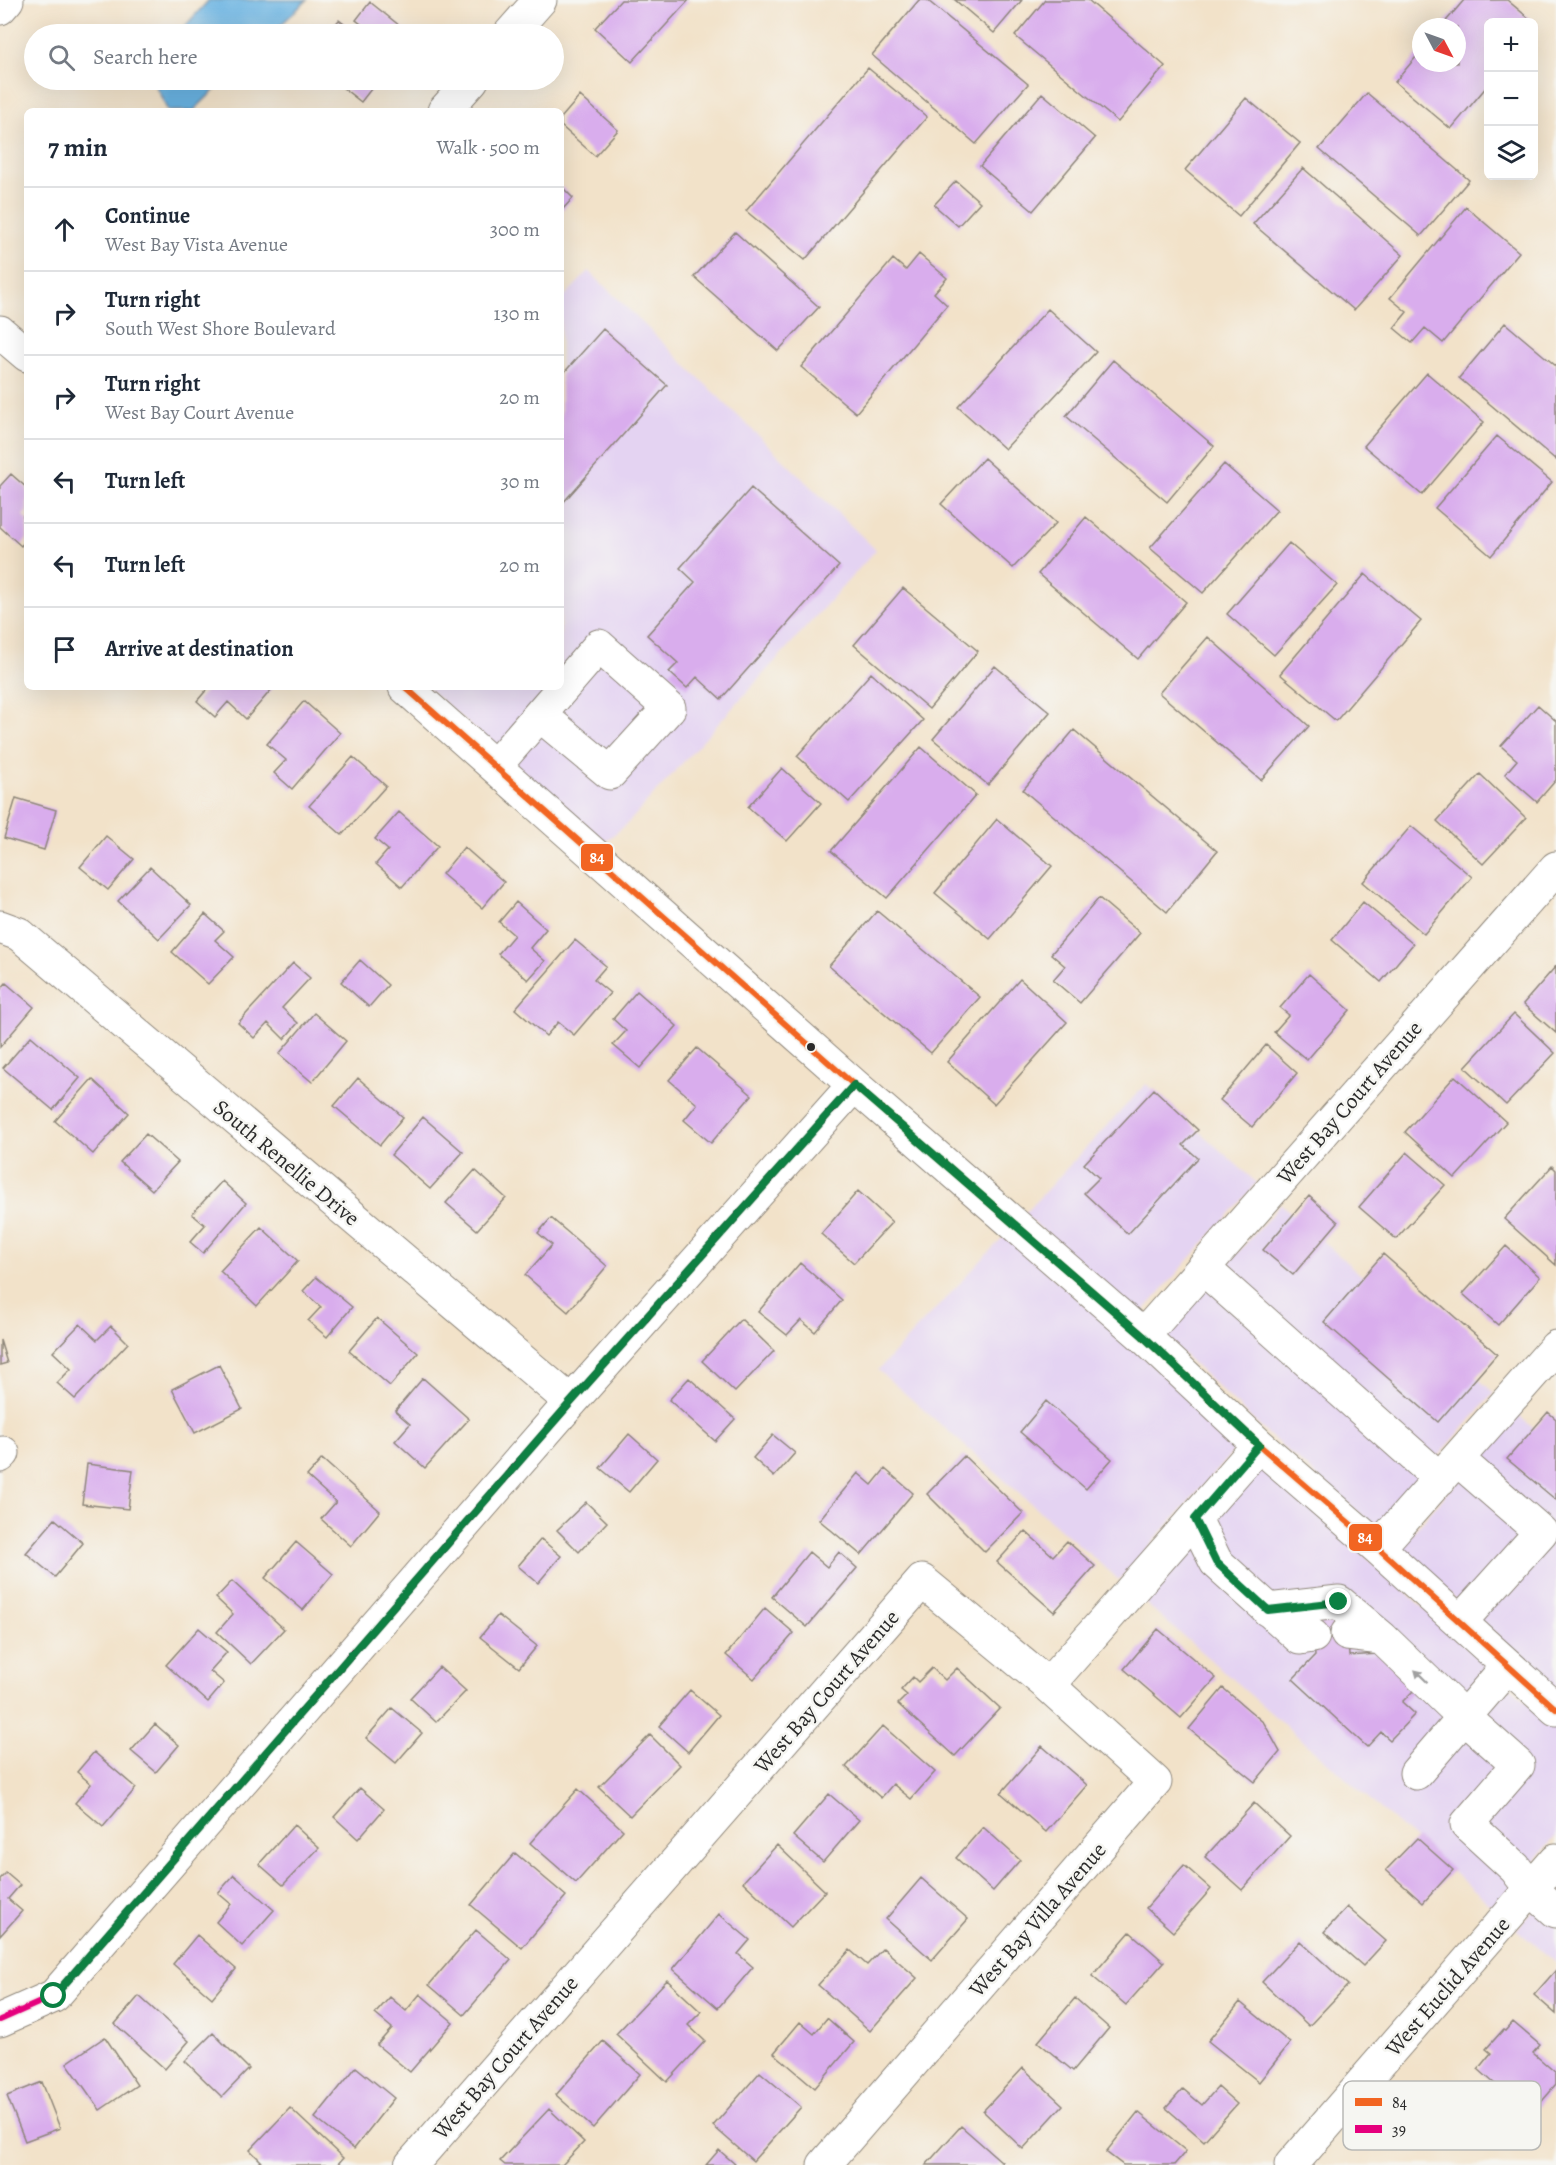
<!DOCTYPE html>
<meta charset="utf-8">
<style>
body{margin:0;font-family:Alegreya,serif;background:#f6f6f7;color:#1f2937}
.controls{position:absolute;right:18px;top:18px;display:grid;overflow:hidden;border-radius:9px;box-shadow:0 6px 24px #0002}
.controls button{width:54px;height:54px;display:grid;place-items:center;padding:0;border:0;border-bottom:2px solid #e0e1e3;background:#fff;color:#1f2937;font:30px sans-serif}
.compass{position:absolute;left:1412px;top:18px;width:54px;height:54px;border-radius:50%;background:#fff;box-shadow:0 6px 24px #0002;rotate:131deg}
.stop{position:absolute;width:18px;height:18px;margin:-14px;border:4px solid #0b8043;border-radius:50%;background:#fff}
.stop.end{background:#0b8043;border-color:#fff;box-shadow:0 2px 6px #0008}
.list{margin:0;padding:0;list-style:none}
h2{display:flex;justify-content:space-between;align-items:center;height:78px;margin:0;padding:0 24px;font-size:26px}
h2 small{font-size:20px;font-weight:400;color:#747a83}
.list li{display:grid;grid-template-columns:39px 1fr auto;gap:18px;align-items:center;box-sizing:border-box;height:84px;padding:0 24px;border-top:2px solid #e0e1e3}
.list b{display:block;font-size:22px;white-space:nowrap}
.list p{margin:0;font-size:20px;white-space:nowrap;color:#747a83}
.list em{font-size:20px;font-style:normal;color:#747a83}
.icon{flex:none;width:33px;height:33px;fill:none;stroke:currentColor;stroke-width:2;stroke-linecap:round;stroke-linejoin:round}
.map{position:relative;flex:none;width:1556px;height:2165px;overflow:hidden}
.search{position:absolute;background:#fff;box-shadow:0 6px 24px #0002;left:24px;top:24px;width:540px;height:66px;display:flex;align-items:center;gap:15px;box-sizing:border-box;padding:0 21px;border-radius:33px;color:#747a83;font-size:22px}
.panel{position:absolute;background:#fff;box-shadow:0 6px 24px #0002;left:24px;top:108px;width:540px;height:582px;border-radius:9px}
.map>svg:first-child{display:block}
</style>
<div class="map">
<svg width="1556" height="2165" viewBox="0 0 1556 2165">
<rect width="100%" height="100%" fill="#f6f6f2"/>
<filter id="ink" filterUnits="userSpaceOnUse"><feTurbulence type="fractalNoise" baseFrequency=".0167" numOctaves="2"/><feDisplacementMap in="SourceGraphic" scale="12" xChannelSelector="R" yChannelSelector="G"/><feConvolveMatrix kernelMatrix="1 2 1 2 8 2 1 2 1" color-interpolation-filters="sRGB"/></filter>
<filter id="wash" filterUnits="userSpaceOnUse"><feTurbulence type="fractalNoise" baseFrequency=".008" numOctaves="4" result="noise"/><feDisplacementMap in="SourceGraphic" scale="24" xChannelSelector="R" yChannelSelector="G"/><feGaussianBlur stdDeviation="1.35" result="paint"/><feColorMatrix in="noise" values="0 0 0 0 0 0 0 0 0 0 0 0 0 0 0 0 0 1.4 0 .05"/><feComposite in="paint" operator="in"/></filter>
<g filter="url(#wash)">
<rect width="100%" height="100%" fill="#f2e2c9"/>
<path fill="#e4d3f2" d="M589,271L876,550L628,823L603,843L427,687H561V300Z
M1146,1084L1257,1183L1140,1315L1024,1214Z
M1281,1204L1494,1393L1376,1527L1269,1435L1164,1336Z
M1005,1235L1133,1347L1239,1445L1119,1580L878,1370Z
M1517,1414L1556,1448V1690L1399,1548Z
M1262,1466L1369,1559L1556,1728V1836L1494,1908L1143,1601Z
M1556,1884V1963L1517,1929Z"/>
<path fill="#69b2e1" stroke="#4a6e86" stroke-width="1.5" d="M209,0H307L271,34H178Z
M153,80H225L193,111H168Z"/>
<g id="blocks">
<path fill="#d9aded" d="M621,0H689L632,62L595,28Z
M919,0H927L1028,84L976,144L872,55Z
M955,0H1022L994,33Z
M1045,0H1088L1165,66L1118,122L1015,36Z
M1464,0H1507L1538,26L1534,32V22H1488V85L1451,129L1395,82L1421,51V63H1457V27H1441Z
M370,2L410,34H374L356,20Z
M339,20L357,34H327Z
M868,68L927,117L805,260L746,211Z
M333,80H378L361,102Z
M1042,93L1095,138L1033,211L980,166Z
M1367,93L1469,180L1421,236L1319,149Z
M580,96L618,130L595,156L561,126V118Z
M1246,98L1300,143L1239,216L1185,170Z
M1303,168L1403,255L1354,310L1253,224Z
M956,181L980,202L958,226L934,205Z
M561,186L573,198L561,211Z
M1466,207L1519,252L1443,343L1425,328L1412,343L1394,328L1407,312L1390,298Z
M735,232L819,307L778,351L694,277Z
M919,254L947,278L934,293L947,305L856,413L801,367L893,259L906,270Z
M1048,309L1096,352L1005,449L958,407Z
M1505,323L1556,366V460L1459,378Z
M603,329L667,385L561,505V376Z
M1113,360L1214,446L1167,502L1066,416Z
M1427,373L1484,422L1422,495L1364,446Z
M1497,436L1552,482L1491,556L1435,508Z
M984,458L1056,523L1013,568L941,504Z
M1224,464L1277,510L1203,593L1150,548Z
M11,474L27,488V511L23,516L27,520V539L21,546L0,527V486Z
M751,488L839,566L721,699L697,677L687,688L669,672L678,663L647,635L695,582L680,568Z
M1086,517L1186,602L1138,659L1038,574Z
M1289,543L1337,585L1274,655L1227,614Z
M1365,574L1421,621L1336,721L1280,674Z
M903,588L978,651L929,709L854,645Z
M1208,637L1309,726L1261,780L1159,693Z
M995,666L1050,712L988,785L933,739Z
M871,673L923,720L849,802L797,756Z
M209,687H270L272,689L246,719L228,702L215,717L197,701Z
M304,701L340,733L292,789L274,773L286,760L267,744Z
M1538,705L1556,721V780L1537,802L1505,774L1517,760L1501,746Z
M1074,730L1217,851L1167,912L1023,790Z
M921,747L976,795L887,898L831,851Z
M353,757L386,786L342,835L309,806Z
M782,768L821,803L787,841L748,807Z
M1480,774L1526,818L1483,864L1437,821Z
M16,798L56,810L44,850L4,838Z
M399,812L438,846L402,887L376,864L388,850L375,839Z
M997,819L1052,866L990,939L935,893Z
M1411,826L1472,877L1424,934L1363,882Z
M106,836L134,859L108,890L80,867Z
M464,847L504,882L482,908L442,874Z
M150,867L191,905L159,939L118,901Z
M1099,898L1140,933L1080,1003L1053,980L1065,966L1051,954Z
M516,902L546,929L530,948L545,961L528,980L498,954L514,935L499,922Z
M1363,902L1413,944L1381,982L1332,940Z
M877,911L980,997L931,1053L829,966Z
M205,914L224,931L215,940L234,957L208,984L172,952Z
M575,940L606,966L594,980L610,993L574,1035L558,1022L546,1036L515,1009Z
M360,960L388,985L369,1007L341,982Z
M293,963L310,978L282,1008L298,1023L284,1039L268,1023L254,1038L238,1023Z
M1556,966V1033L1523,1004Z
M1309,974L1350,1010L1307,1060L1274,1032L1289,1015L1280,1008Z
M1020,979L1067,1022L994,1104L947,1062Z
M6,983L34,1007L0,1047V990Z
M637,991L677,1026L640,1068L613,1045L626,1031L613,1019Z
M314,1013L346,1041L312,1082L279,1054Z
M1514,1014L1555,1053L1506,1105L1465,1067Z
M31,1036L80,1078L53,1110L3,1068Z
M1266,1045L1297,1073L1252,1127L1220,1100Z
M697,1048L752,1095L711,1143L684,1120L697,1104L669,1080Z
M1455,1076L1506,1122L1455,1178L1405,1132Z
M358,1078L403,1117L380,1145L334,1106Z
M92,1079L129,1113L93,1154L55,1121Z
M1154,1089L1198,1130L1183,1145L1198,1158L1128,1234L1084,1193L1099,1178L1084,1164Z
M423,1117L463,1152L430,1189L391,1155Z
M146,1134L178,1162L152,1190L120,1162Z
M1407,1152L1445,1185L1396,1239L1359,1207Z
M1552,1166L1556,1170V1265L1504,1219Z
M475,1170L506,1198L477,1230L446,1203Z
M222,1181L246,1203L203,1253L190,1242L205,1225L192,1214Z
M858,1191L892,1222L854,1263L821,1234Z
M1309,1196L1338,1222L1293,1275L1263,1250Z
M551,1218L607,1266L568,1312L525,1275L552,1245L538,1233Z
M261,1227L298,1261L257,1306L220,1271Z
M1506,1246L1540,1277L1498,1325L1463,1294Z
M1383,1254L1497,1354L1438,1422L1324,1322Z
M800,1263L842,1300L815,1332L801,1320L787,1335L758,1312Z
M316,1277L352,1307L327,1337L308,1321L321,1307L303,1291Z
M377,1318L418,1353L390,1386L349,1351Z
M741,1319L774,1351L735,1392L702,1361Z
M80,1324L97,1340L111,1326L128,1343L75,1399L57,1383L71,1369L53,1352Z
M0,1340L7,1363L0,1365Z
M219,1365L242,1409L195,1433L172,1389Z
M423,1378L469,1419L425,1468L395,1441L410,1424L395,1411Z
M689,1378L735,1419L715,1441L669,1400Z
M1046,1401L1112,1459L1086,1489L1020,1432Z
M1548,1412L1556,1419V1500L1507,1459Z
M629,1434L657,1459L629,1492L600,1468Z
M773,1435L795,1453L774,1477L753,1458Z
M964,1456L1023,1513L985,1552L927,1494Z
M322,1459L380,1511L351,1546L321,1519L336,1502L307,1476Z
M87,1464L133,1470L128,1509L82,1504Z
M885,1469L913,1493L861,1555L819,1520L858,1473L872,1485Z
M586,1502L607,1522L579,1552L557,1530Z
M55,1519L83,1543L55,1577L26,1553Z
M1025,1531L1053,1556L1067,1541L1095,1566L1054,1612L997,1562Z
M541,1539L561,1556L538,1583L518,1566Z
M296,1542L333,1574L303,1610L265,1578Z
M809,1552L827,1567L839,1552L857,1568L807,1627L772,1597Z
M232,1581L284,1629L251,1664L217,1632L233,1614L216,1598Z
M765,1608L794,1633L754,1679L726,1655Z
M498,1615L537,1646L519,1668L480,1637Z
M1346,1615L1349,1656L1378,1654L1415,1689L1402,1702L1415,1714L1390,1740L1381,1732L1367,1747L1293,1679L1315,1656L1312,1617Z
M199,1628L227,1652L210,1671L224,1683L208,1702L166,1665Z
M1158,1629L1216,1678L1181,1718L1124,1669Z
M439,1667L466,1691L436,1722L410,1698Z
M932,1668L945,1680L957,1668L1000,1708L955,1756L898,1704L907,1695L901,1690L913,1677L918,1682Z
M1223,1688L1264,1723L1280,1752L1255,1782L1189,1729Z
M690,1690L719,1715L688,1752L659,1726Z
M392,1708L422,1733L396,1763L366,1738Z
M155,1724L179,1745L156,1772L131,1751Z
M883,1726L935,1772L911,1799L893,1784L881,1798L846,1767Z
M650,1735L680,1765L630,1816L599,1787Z
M1042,1746L1087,1785L1046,1832L1001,1793Z
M94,1752L136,1788L103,1827L75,1803L91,1784L77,1772Z
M360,1788L384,1809L358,1839L334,1817Z
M578,1789L623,1830L576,1883L530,1843Z
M829,1794L859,1820L823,1862L793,1836Z
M1254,1803L1290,1836L1242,1890L1205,1857Z
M294,1825L319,1848L283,1885L259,1864Z
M983,1827L1020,1860L993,1891L956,1858Z
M1417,1838L1453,1870L1423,1903L1386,1870Z
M777,1845L825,1891L791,1927L743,1882Z
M515,1853L566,1896L522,1948L471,1905Z
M1184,1865L1211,1889L1173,1932L1146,1908Z
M6,1873L20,1885L8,1899L22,1911L0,1936V1879Z
M234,1875L274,1910L242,1946L216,1922L231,1904L218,1893Z
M921,1878L968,1919L932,1960L886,1919Z
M1347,1907L1386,1941L1363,1966L1324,1932Z
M719,1914L750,1940L738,1954L753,1967L718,2008L673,1969Z
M476,1930L511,1960L464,2015L429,1985Z
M1130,1932L1164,1962L1126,2005L1092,1976Z
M197,1935L236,1969L212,1998L173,1964Z
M1300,1941L1348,1985L1309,2026L1262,1982Z
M883,1948L917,1978L870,2031L818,1985L850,1950L867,1965Z
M1556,1970V2014L1534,1995Z
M667,1980L701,2012L688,2025L705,2041L667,2082L616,2034Z
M420,1994L453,2022L410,2072L377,2045L392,2028L375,2014L390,1997L406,2011Z
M139,1996L189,2041L165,2069L115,2024Z
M1075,1998L1109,2028L1073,2071L1038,2042Z
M1240,2002L1290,2043L1259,2082L1208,2041Z
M827,2018L854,2042L815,2088L774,2053L800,2022L814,2034Z
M1513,2022L1540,2045L1533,2053L1556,2073V2085L1530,2115L1478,2069L1491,2053L1486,2049L1503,2030L1505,2031Z
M213,2033L249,2069L222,2097L185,2061Z
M105,2037L137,2085L100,2110L67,2063Z
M603,2041L640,2074L593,2128L556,2095Z
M356,2067L394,2098L354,2149L315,2118Z
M1023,2068L1063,2105L1023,2149L983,2111Z
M760,2072L801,2107L753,2161L713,2126Z
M42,2082L60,2128L25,2141L7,2096Z
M1218,2087L1237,2104L1204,2141L1166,2108L1183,2089L1202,2105Z
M290,2108L343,2158L337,2165H257L261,2161L250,2150Z
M549,2109L584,2142L562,2165H505L500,2161Z
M1138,2112L1186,2151L1174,2165H1123L1106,2152Z
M961,2126L1002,2162L999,2165H926Z
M719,2150L736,2165H706Z"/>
</g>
</g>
<g filter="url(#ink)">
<use href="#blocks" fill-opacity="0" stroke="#8e867a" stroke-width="1.5"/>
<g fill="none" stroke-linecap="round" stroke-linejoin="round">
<defs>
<path id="minor" d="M0,8L7,0
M510,34L540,0
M444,111L472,80
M0,332L27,355
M405,687L854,1085L1143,1336L1259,1445L1378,1548L1556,1709
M495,766L599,646L669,708L610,773L540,715
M0,927L19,934L571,1402
M1203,1268L1440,1479
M1143,1336L1556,868
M0,1456L3,1453
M1457,1459L1541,1532L1460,1622
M1195,1519L1216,1562L1300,1638L1313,1636
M1378,1548L1556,1347
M1268,1610L1339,1602L1382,1638
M1347,1634L1382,1638L1464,1717L1518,1765L1467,1824L1515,1868L1531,1889L1556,1911
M1048,1685L1259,1445
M1416,1773L1508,1666
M0,2020L54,1996L571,1402L854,1085
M411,2165L922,1581L1048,1685L1155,1782L824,2165
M1291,2165L1556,1860"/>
</defs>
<use href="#minor" stroke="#8e867a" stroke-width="35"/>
<use href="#minor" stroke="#fff" stroke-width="33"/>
<defs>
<path id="bus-1" d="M405,687L854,1085L1143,1336L1259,1445L1378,1548L1556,1709"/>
<path id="bus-2" d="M0,2020L54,1996L571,1402L854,1085"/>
</defs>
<use href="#bus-1" stroke="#f6f6f2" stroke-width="10"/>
<use href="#bus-2" stroke="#f6f6f2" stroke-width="10"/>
<use href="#bus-1" stroke="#f26522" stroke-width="6"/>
<use href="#bus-2" stroke="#e5007d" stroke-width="6"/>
</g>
<defs><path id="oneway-solid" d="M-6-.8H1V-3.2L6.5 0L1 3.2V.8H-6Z" transform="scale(1.5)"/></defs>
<use fill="#a0a0a0" href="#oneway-solid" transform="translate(1421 1676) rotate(-136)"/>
</g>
<g fill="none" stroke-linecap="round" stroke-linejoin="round" filter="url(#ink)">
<path stroke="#0b8043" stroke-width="8" d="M54,1996L571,1402L854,1085L1143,1336L1259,1445L1195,1519L1216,1562L1268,1610L1339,1602"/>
</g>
<circle fill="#2b2b2b" stroke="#f6f6f2" stroke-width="2" cx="811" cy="1047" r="5"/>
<g text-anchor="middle" stroke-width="5" stroke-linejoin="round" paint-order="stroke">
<g font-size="22" fill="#2b2b2b" stroke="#f6f6f2">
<text transform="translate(1349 1102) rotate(-49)" y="8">West Bay Court Avenue</text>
<text transform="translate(287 1162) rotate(40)" y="8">South Renellie Drive</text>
<text transform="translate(826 1691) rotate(-49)" y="8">West Bay Court Avenue</text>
<text transform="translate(1037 1919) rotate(-49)" y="8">West Bay Villa Avenue</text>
<text transform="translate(1447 1986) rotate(-49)" y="8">West Euclid Avenue</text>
<text transform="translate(505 2057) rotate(-49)" y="8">West Bay Court Avenue</text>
</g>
</g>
<rect x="1343" y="2081" width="198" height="69" rx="9" fill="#f6f6f2" stroke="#b9b9b6" stroke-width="1.5"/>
<rect x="1355" y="2098" width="27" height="8" fill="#f26522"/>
<rect x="1355" y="2125" width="27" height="8" fill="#e5007d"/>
<g font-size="16" fill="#2b2b2b">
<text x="1392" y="2108">84</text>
<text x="1392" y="2135">39</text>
</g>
<g stroke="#f6f6f2" stroke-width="2">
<rect x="580" y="843" width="34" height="29" rx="6" fill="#f26522"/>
<rect x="1348" y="1523" width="35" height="29" rx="6" fill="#f26522"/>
</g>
<g font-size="16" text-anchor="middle" font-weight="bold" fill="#fff">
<text x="597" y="863">84</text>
<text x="1365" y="1543">84</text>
</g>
</svg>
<div class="controls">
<button>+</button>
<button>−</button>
<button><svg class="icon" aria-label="layers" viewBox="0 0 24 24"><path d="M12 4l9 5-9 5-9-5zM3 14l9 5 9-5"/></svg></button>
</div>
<svg class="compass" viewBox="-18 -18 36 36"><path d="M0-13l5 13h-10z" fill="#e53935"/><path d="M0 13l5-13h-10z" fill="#747a83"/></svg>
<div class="stop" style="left:54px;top:1996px"></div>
<div class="stop end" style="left:1339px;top:1602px"></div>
<div class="search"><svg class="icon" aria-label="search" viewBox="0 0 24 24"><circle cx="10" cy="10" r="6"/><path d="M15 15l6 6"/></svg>Search here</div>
<section class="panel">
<h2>7 min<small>Walk · 500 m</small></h2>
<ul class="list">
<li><svg class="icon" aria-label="ahead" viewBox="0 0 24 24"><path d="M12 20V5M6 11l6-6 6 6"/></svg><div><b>Continue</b><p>West Bay Vista Avenue</p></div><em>300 m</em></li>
<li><svg class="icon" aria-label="right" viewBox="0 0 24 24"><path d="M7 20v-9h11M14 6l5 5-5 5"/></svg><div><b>Turn right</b><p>South West Shore Boulevard</p></div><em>130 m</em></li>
<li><svg class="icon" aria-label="right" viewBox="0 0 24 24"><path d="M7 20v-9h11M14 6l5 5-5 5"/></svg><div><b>Turn right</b><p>West Bay Court Avenue</p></div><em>20 m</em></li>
<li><svg class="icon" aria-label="left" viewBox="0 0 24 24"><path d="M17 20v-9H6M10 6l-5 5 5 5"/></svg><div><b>Turn left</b></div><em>30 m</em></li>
<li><svg class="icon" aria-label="left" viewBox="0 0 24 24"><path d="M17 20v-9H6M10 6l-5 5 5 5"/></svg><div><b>Turn left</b></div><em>20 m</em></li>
<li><svg class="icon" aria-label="arrive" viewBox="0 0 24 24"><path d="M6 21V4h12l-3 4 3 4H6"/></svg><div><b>Arrive at destination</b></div></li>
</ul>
</section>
</div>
